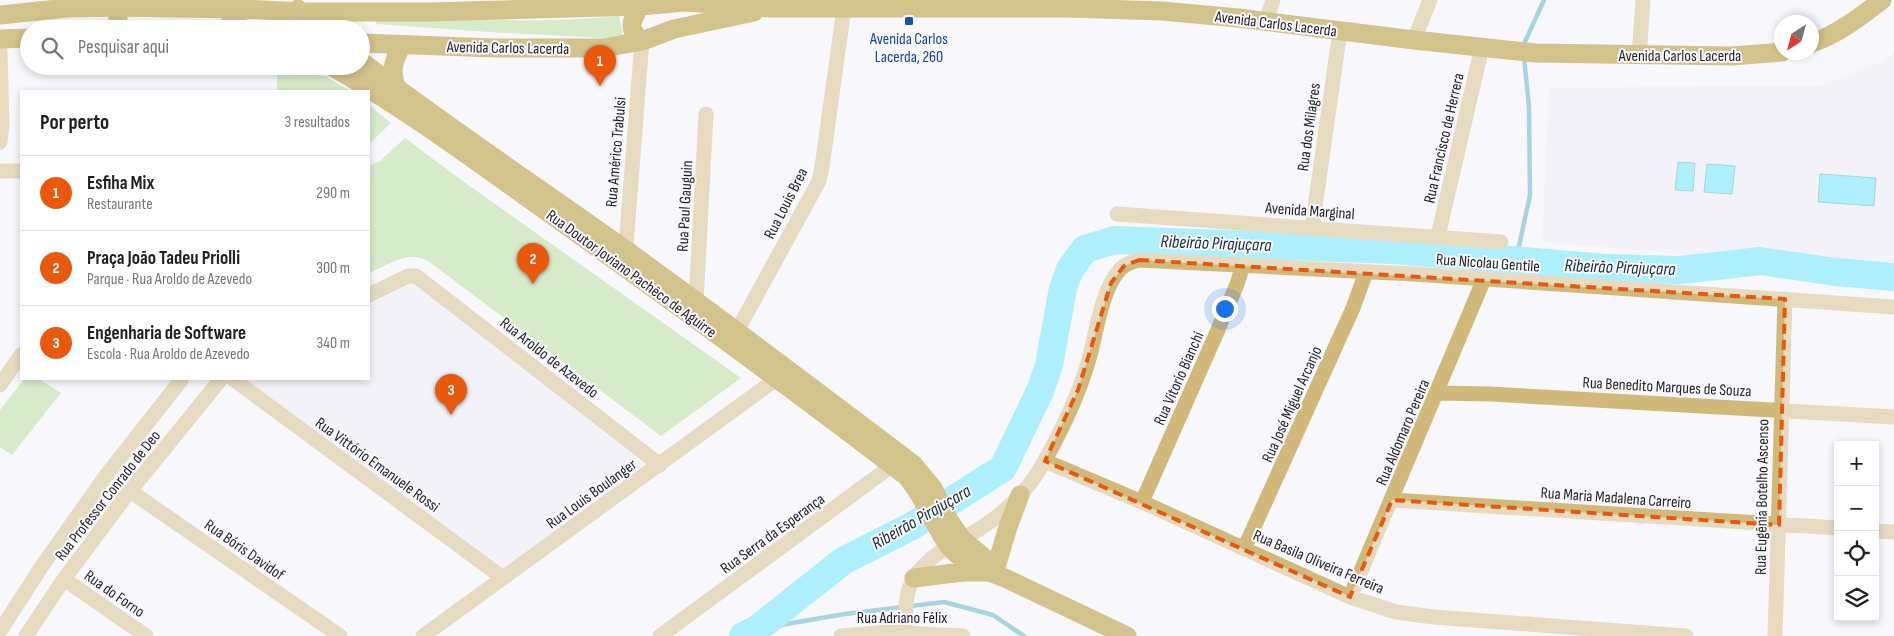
<!DOCTYPE html>
<html lang="pt">
<meta charset="utf-8">
<style>
body{margin:0;font-family:"Sofia Sans Condensed",sans-serif;background:#f6f6f6;color:#202124}
.controls{position:absolute;right:15px;bottom:15px;display:grid;overflow:hidden;border-radius:0px;box-shadow:0 2px 8px #0003}
.controls button{width:45px;height:45px;display:grid;place-items:center;padding:0;border:0;border-bottom:1px solid #e0e0e0;background:#fff;color:#202124;font:25px sans-serif}
.compass{position:absolute;left:1774px;top:15px;width:45px;height:45px;border-radius:50%;background:#fff;box-shadow:0 2px 8px #0003;rotate:216deg}
.you{position:absolute;left:1224px;top:308px;width:18px;height:18px;margin:-12px;border:4px solid #fff;border-radius:50%;background:#1a73e8;box-shadow:0 0 0 8px #1a73e833}
.badge{display:grid;place-items:center;width:32px;height:32px;border-radius:50%;background:#ea580c;color:#fff;font-size:16px;font-weight:700}
.pin{position:absolute;translate:-50% -41px;filter:drop-shadow(0 1px 2px #0008)}
.pin::after{content:'';position:absolute;top:26px;width:18px;height:15px;background:inherit;clip-path:polygon(0 0,100% 0,50% 100%)}
.list{margin:0;padding:0;list-style:none}
h2{display:flex;justify-content:space-between;align-items:center;height:65px;margin:0;padding:0 20px;font-size:21px}
h2 small{font-size:16px;font-weight:400;color:#757577}
.list li{display:grid;grid-template-columns:32px 1fr auto;gap:15px;align-items:center;box-sizing:border-box;height:75px;padding:0 20px;border-top:1px solid #e0e0e0}
.list b{display:block;font-size:19px;white-space:nowrap}
.list p{margin:0;font-size:16px;white-space:nowrap;color:#757577}
.list em{font-size:16px;font-style:normal;color:#757577}
.icon{flex:none;width:28px;height:28px;fill:none;stroke:currentColor;stroke-width:2;stroke-linecap:round;stroke-linejoin:round}
.map{position:relative;flex:none;width:1894px;height:636px;overflow:hidden}
.search{position:absolute;background:#fff;box-shadow:0 2px 8px #0003;left:20px;top:20px;width:350px;height:55px;display:flex;align-items:center;gap:12px;box-sizing:border-box;padding:0 18px;border-radius:28px;color:#757577;font-size:19px}
.panel{position:absolute;background:#fff;box-shadow:0 2px 8px #0003;left:20px;top:90px;width:350px;height:290px;border-radius:0px}
.map>svg:first-child{display:block}
</style>
<div class="map">
<svg width="1894" height="636" viewBox="0 0 1894 636">
<rect width="100%" height="100%" fill="#f8f8fc"/>
<path fill="#edecf7" d="M1894,51V265L1760,248L1706,256L1542,242L1549,88L1823,85L1886,60Z
M411,267L660,465L503,578L233,379H369V291Z"/>
<path fill="#afdb8e" d="M619,16L624,39L488,32L377,24L371,17C454,19 537,24 619,16Z
M277,66L327,77L350,91H277Z
M369,105L391,123L369,144Z
M405,138L464,182L741,378L661,436L428,261C408,250 388,265 369,273V166L380,161Z
M24,379H39L61,393L12,455L0,447V410Z"/>
<path fill="#53e4fc" stroke="#44a9bc" d="M1678,162L1695,163L1693,191L1675,190Z
M1707,164L1735,166L1732,194L1704,192Z
M1820,174L1876,178L1874,206L1818,202Z"/>
<g fill="none" stroke-linecap="round" stroke-linejoin="round">
<path stroke="#44a9bc" stroke-width="4.5" d="M1523,46L1544,0
M1516,260L1530,195L1529,107L1524,57
M757,629L845,614L944,602L993,615L1024,636"/>
<path stroke="#53e4fc" stroke-width="28" d="M743,636L757,629L843,561L912,526L1003,468L1040,391L1049,365L1063,288L1070,269L1085,249L1115,240L1393,250L1606,268L1681,270L1760,261L1836,272L1894,277"/>
<path stroke="#d1b87b" stroke-width="15" d="M1266,21L1273,0
M1414,40L1430,0
M0,51L2,125L0,142
M1639,56L1643,0
M0,171H21
M1117,214L1501,242
M1312,228L1340,31
M1438,236L1482,47
M625,258L642,41
M369,295L408,276H416L660,465
M696,301L706,114
M732,340L819,181L822,167L844,8
M233,379L503,578
M0,385L21,355
M1437,393L1490,394L1894,417
M1045,461L1142,502L1350,597L1396,612L1434,617L1686,636
M130,491L340,636
M1392,500L1838,528
M1142,502L1217,332L1237,284L1243,265
M1875,531L1894,532
M1244,549L1353,308L1366,272
M64,579L146,636
M1350,597L1484,279
M0,631L42,566L105,477L182,379
M26,636L64,579L126,496L221,379
M423,636L786,372
M660,636L901,459
M841,636L889,632L963,636
M905,636C906,620 904,598 911,584C924,554 959,543 984,526C1009,509 1031,487 1045,460C1063,428 1079,394 1089,359C1096,334 1101,294 1117,273C1122,266 1130,262 1139,260L1413,274L1894,307
M1775,636L1785,299"/>
<path stroke="#a58003" stroke-width="19" d="M116,0L119,29
M640,6C632,21 626,28 642,41
M298,9L322,29
M0,15L67,8L117,7L243,9L303,12H430L640,6L685,2L770,8H1068L1162,11L1238,18L1414,40L1535,53L1732,56L1782,52
M224,29C234,23 243,12 243,0
M0,39L29,38
M361,43L495,48H604L642,41L674,29L754,12
M1812,43C1838,34 1860,17 1882,0
M361,61C447,127 538,187 626,250C723,320 818,392 913,464L933,488L949,520L962,539L993,565
M331,66C409,111 481,165 553,216C672,301 790,387 906,476C925,497 932,523 948,545C960,562 986,571 1005,578L1127,636
M397,89C390,71 393,61 402,45
M996,567L1008,527L1020,495
M914,578L963,572H987"/>
</g>
<path d="M0 0H1894V636H0ZM1139,260L1785,299L1779,525L1392,500L1350,597L1045,461L1078,390L1111,283L1124,266Z" fill="#f8f8fc" fill-opacity=".55" fill-rule="evenodd"/>
<path fill="none" stroke="#e8590c" stroke-width="4" stroke-dasharray="10 6" stroke-linejoin="round" d="M1139,260L1785,299L1779,525L1392,500L1350,597L1045,461L1078,390L1111,283L1124,266Z"/>
<rect fill="#1a4fb4" stroke="#f8f8fc" stroke-width="2" x="904" y="16" width="10" height="10" rx="2.5"/>
<g text-anchor="middle" stroke-width="4" stroke-linejoin="round" paint-order="stroke">
<g font-size="16" fill="#201f26" stroke="#f8f8fc">
<text transform="translate(1276 23) rotate(7)" y="6">Avenida Carlos Lacerda</text>
<text transform="translate(508 47) rotate(1)" y="6">Avenida Carlos Lacerda</text>
<text x="1680" y="61">Avenida Carlos Lacerda</text>
<text transform="translate(1308 127) rotate(-82)" y="6">Rua dos Milagres</text>
<text transform="translate(1443 138) rotate(-77)" y="6">Rua Francisco de Herrera</text>
<text transform="translate(615 152) rotate(-85)" y="6">Rua Américo Trabulsi</text>
<text transform="translate(785 203) rotate(-63)" y="6">Rua Louis Brea</text>
<text transform="translate(684 206) rotate(-87)" y="6">Rua Paul Gauguin</text>
<text transform="translate(1310 210) rotate(4)" y="6">Avenida Marginal</text>
<text transform="translate(1488 262) rotate(4)" y="6">Rua Nicolau Gentile</text>
<text transform="translate(632 273) rotate(36)" y="6">Rua Doutor Joviano Pachêco de Aguirre</text>
<text transform="translate(550 357) rotate(38)" y="6">Rua Aroldo de Azevedo</text>
<text transform="translate(1178 378) rotate(-66)" y="6">Rua Vitorio Bianchi</text>
<text transform="translate(1667 386) rotate(3)" y="6">Rua Benedito Marques de Souza</text>
<text transform="translate(1291 404) rotate(-66)" y="6">Rua José Miguel Arcanjo</text>
<text transform="translate(1402 432) rotate(-67)" y="6">Rua Aldomaro Pereira</text>
<text transform="translate(378 464) rotate(36)" y="6">Rua Vittório Emanuele Rossi</text>
<text transform="translate(591 493) rotate(-36)" y="6">Rua Louis Boulanger</text>
<text transform="translate(107 495) rotate(-52)" y="6">Rua Professor Conrado de Deo</text>
<text transform="translate(1616 497) rotate(4)" y="6">Rua Maria Madalena Carreiro</text>
<text transform="translate(1761 497) rotate(-89)" y="6">Rua Eugênia Botelho Ascenso</text>
<text transform="translate(772 533) rotate(-36)" y="6">Rua Serra da Esperança</text>
<text transform="translate(245 549) rotate(35)" y="6">Rua Bóris Davidof</text>
<text transform="translate(1319 561) rotate(23)" y="6">Rua Basila Oliveira Ferreira</text>
<text transform="translate(115 593) rotate(35)" y="6">Rua do Forno</text>
<text x="902" y="623">Rua Adriano Félix</text>
</g>
<g font-size="16" fill="#164399" stroke="#f8f8fc">
<text x="909" y="44">Avenida Carlos<tspan x="909" dy="18">Lacerda, 260</tspan></text>
</g>
<g font-size="18" font-style="italic" fill="#152d32" stroke="#f8f8fc">
<text transform="translate(1216 243) rotate(2)" y="6">Ribeirão Pirajuçara</text>
<text transform="translate(1620 267) rotate(2)" y="6">Ribeirão Pirajuçara</text>
<text transform="translate(921 517) rotate(-30)" y="6">Ribeirão Pirajuçara</text>
</g>
</g>
</svg>
<div class="controls">
<button>+</button>
<button>−</button>
<button><svg class="icon" aria-label="locate" viewBox="0 0 24 24"><circle cx="12" cy="12" r="6"/><path d="M12 2v4M12 18v4M2 12h4M18 12h4"/></svg></button>
<button><svg class="icon" aria-label="layers" viewBox="0 0 24 24"><path d="M12 4l9 5-9 5-9-5zM3 14l9 5 9-5"/></svg></button>
</div>
<svg class="compass" viewBox="-18 -18 36 36"><path d="M0-13l5 13h-10z" fill="#e53935"/><path d="M0 13l5-13h-10z" fill="#757577"/></svg>
<div class="you"></div>
<div class="pin badge" style="left:600px;top:86px">1</div>
<div class="pin badge" style="left:533px;top:284px">2</div>
<div class="pin badge" style="left:451px;top:415px">3</div>
<div class="search"><svg class="icon" aria-label="search" viewBox="0 0 24 24"><circle cx="10" cy="10" r="6"/><path d="M15 15l6 6"/></svg>Pesquisar aqui</div>
<section class="panel">
<h2>Por perto<small>3 resultados</small></h2>
<ul class="list">
<li><span class="badge">1</span><div><b>Esfiha Mix</b><p>Restaurante</p></div><em>290 m</em></li>
<li><span class="badge">2</span><div><b>Praça João Tadeu Priolli</b><p>Parque · Rua Aroldo de Azevedo</p></div><em>300 m</em></li>
<li><span class="badge">3</span><div><b>Engenharia de Software</b><p>Escola · Rua Aroldo de Azevedo</p></div><em>340 m</em></li>
</ul>
</section>
</div>
